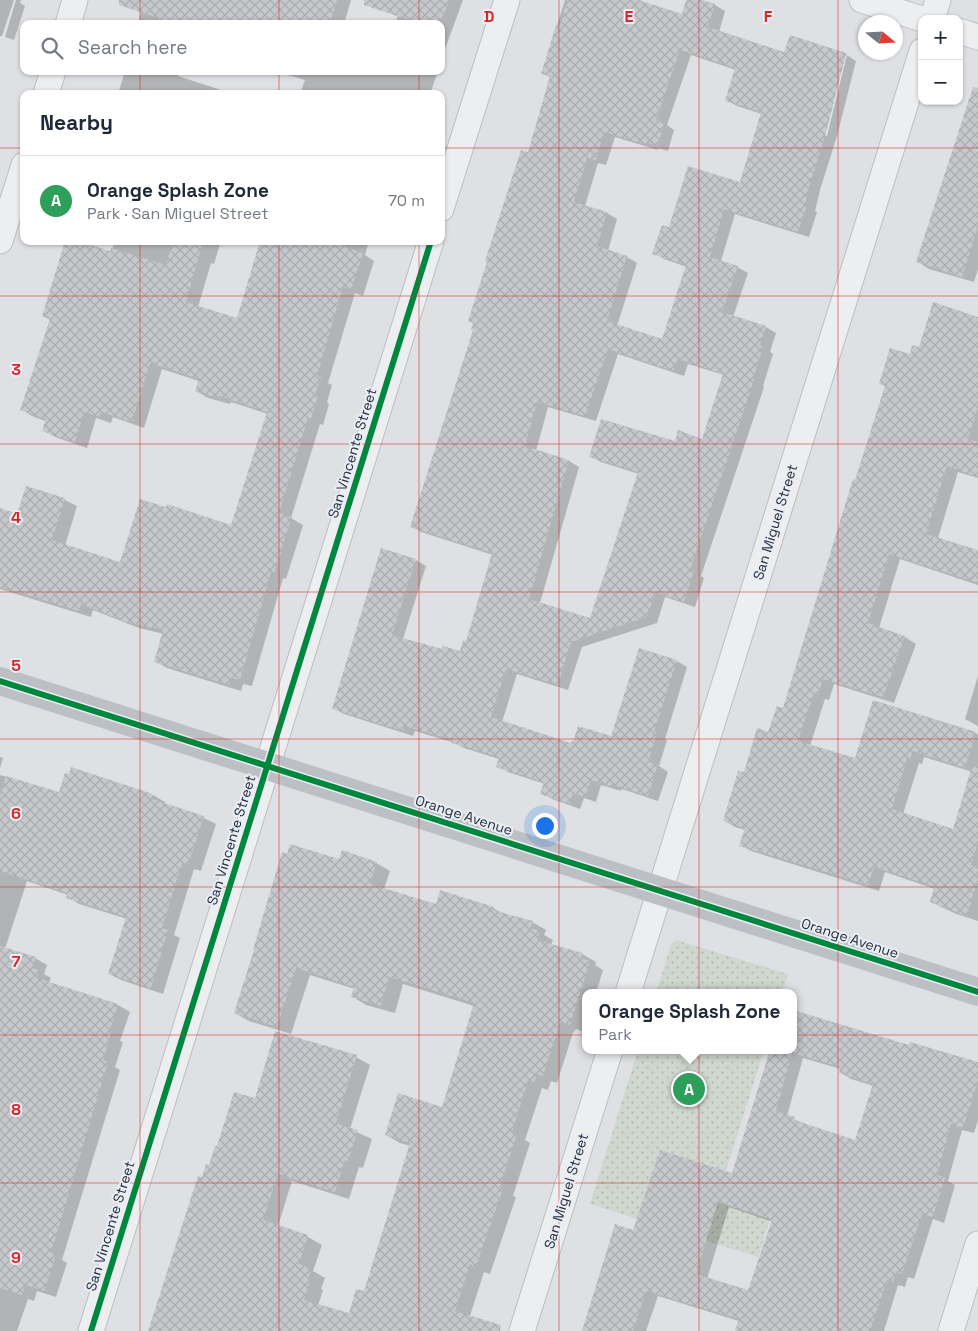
<!DOCTYPE html>
<meta charset="utf-8">
<style>
body{margin:0;font-family:"Space Grotesk",sans-serif;background:#f6f6f7;color:#1f2937}
.controls{position:absolute;right:15px;top:15px;display:grid;overflow:hidden;border-radius:10px;box-shadow:0 1px 4px #0004}
.controls button{width:45px;height:45px;display:grid;place-items:center;padding:0;border:0;border-bottom:1px solid #e0e1e3;background:#fff;color:#1f2937;font:25px sans-serif}
.compass{position:absolute;left:858px;top:15px;width:45px;height:45px;border-radius:50%;background:#fff;box-shadow:0 1px 4px #0004;rotate:108deg}
.you{position:absolute;left:544px;top:825px;width:18px;height:18px;margin:-12px;border:4px solid #fff;border-radius:50%;background:#1a73e8;box-shadow:0 0 0 8px #1a73e833}
.badge{display:grid;place-items:center;width:32px;height:32px;border-radius:50%;background:#666c76;color:#fff;font-size:16px;font-weight:700}
.pin{position:absolute;translate:-50% -50%;border:2px solid #fff;box-shadow:0 1px 5px #0006}
.popup{position:absolute;left:582px;top:989px;width:215px;height:65px;box-sizing:border-box;display:grid;place-content:center;border-radius:10px;background:#fff;filter:drop-shadow(0 1px 4px #0005);font-size:16px;white-space:nowrap;color:#747a83}
.popup b{font-size:19px;color:#1f2937}
.popup::after{content:'';position:absolute;left:50%;top:100%;margin-left:-10px;border:10px solid transparent;border-top-color:#fff}
.list{margin:0;padding:0;list-style:none}
h2{display:flex;justify-content:space-between;align-items:center;height:65px;margin:0;padding:0 20px;font-size:21px}
h2 small{font-size:16px;font-weight:400;color:#747a83}
.list li{display:grid;grid-template-columns:32px 1fr auto;gap:15px;align-items:center;box-sizing:border-box;height:90px;padding:0 20px;border-top:1px solid #e0e1e3}
.list b{display:block;font-size:19px;white-space:nowrap}
.list p{margin:0;font-size:16px;white-space:nowrap;color:#747a83}
.list em{font-size:16px;font-style:normal;color:#747a83}
.icon{flex:none;width:28px;height:28px;fill:none;stroke:currentColor;stroke-width:2;stroke-linecap:round;stroke-linejoin:round}
.map{position:relative;flex:none;width:978px;height:1331px;overflow:hidden}
.search{position:absolute;background:#fff;box-shadow:0 1px 4px #0004;left:20px;top:20px;width:425px;height:55px;display:flex;align-items:center;gap:12px;box-sizing:border-box;padding:0 18px;border-radius:10px;color:#747a83;font-size:19px}
.panel{position:absolute;background:#fff;box-shadow:0 1px 4px #0004;left:20px;top:90px;width:425px;height:155px;border-radius:10px}
.map>svg:first-child{display:block}
</style>
<div class="map">
<svg width="978" height="1331" viewBox="0 0 978 1331">
<defs>
<pattern id="park-dots" width="8" height="8" patternUnits="userSpaceOnUse" patternTransform="scale(1.25)"><rect width="8" height="8" fill="#cfd7ce"/><path d="M2 2h.1M6 6h.1" fill="none" stroke="#b2b9b2" stroke-width="1.8" stroke-linecap="round"/></pattern>
<pattern id="building-cross-hatch" width="8" height="8" patternUnits="userSpaceOnUse" patternTransform="scale(1.25)"><rect width="8" height="8" fill="#c6c8cb"/><path d="M0 0l8 8M0 8l8-8" fill="none" stroke="#aaacaf"/></pattern>
</defs>
<rect width="100%" height="100%" fill="#dee0e3"/>
<path fill="url(#park-dots)" d="M676,940L788,974L782,993H656L671,945Z
M638,1050H764L725,1174L779,1191L758,1257L590,1204Z"/>
<path fill="#0003" fill-rule="evenodd" d="M0,0H14L2,36H0Z
M16,0H21L20,3L25,6L14,40L5,37Z
M137,0H351L344,24H138L141,12Z
M394,0H463L441,60V24H395L402,3Z
M565,0H635L682,16L687,0H698L715,5L725,11L719,32L785,53L791,36L846,54L824,135L827,136L847,55L856,61L837,136L820,190L815,211L817,212L809,237L735,214L721,261L737,267L748,273L733,317L766,327L776,333L770,352L773,354L763,386L764,387L701,576L704,578L695,607L665,597L657,623L582,647L568,690L517,674L502,722L572,744L612,737L640,650L677,661L687,667L665,739L667,740L659,766L668,772L658,801L622,789L621,791L601,785L596,802L584,798L580,809L552,799L542,793L545,784L508,772L497,766L499,759L464,748L455,743L415,731L413,736L344,714L334,708L416,560L426,566L403,639L443,651L460,652L467,642L493,555L421,532L411,526L475,330L529,154L551,78L542,73ZM691,55L736,70L727,100L737,106L762,114L740,183L670,229L654,253L664,259L687,267L663,341L617,326L637,263L627,257L608,251L617,219L607,213L585,206L598,163L606,165L615,137L658,150V148L668,151L674,130L667,125ZM618,354L684,376L688,364L724,375L703,440L590,456L601,462L639,474L590,619L540,603L579,467L569,461L536,451L548,407L596,421Z
M125,71H180L178,76L218,89L226,94H118Z
M275,71H438L430,94H300L305,80Z
M978,97V269L974,282L929,269L918,262Z
M115,241H221L214,264L211,263L198,307L238,319L261,242L259,241H369L365,255L374,261L363,296L355,293L328,383L332,385L327,402L329,404L323,425L320,424L291,518L303,525L286,579L283,578L252,686L243,684L241,691L167,668L155,661L164,634L139,628L93,610L91,617L0,589V509L18,515L27,488L65,500L77,506L65,546L121,564L231,526L268,414L231,402L230,404L208,398L196,391L199,381L162,369L144,428L113,417L111,423L96,418L87,448L55,437L43,430L46,421L34,417L22,410L50,320L43,316L111,252Z
M978,318V478L958,472L938,538L978,557V585L900,559L879,628L905,637L916,644L894,703L834,684L829,700L825,699L810,746L855,760L873,702L978,734V767L976,773L924,757L922,764L919,763L903,814L954,830L978,796V921L954,913L931,902L935,889L885,872L879,891L751,851L740,845L745,830L735,827L724,820L744,774L784,710L886,387L880,383L920,349Z
M978,676V726L965,719Z
M0,757L3,758L0,768Z
M0,775L60,793L153,795L165,802L164,805L204,818L216,824L201,871L194,869L174,935L180,938L163,994L121,980L109,974L127,919L79,904L67,897L68,895L27,881L5,949L35,958L47,965L44,974L51,978L49,983L118,1005L130,1012L120,1041L123,1042L115,1067L120,1070L62,1260L67,1263L56,1297L37,1291L34,1301L28,1299L17,1331H0Z
M339,861L376,863L390,871L384,889L437,905L493,908L504,914L532,922L546,930L544,935L553,940L551,945L582,954L596,962L595,965L603,970L596,993H585V1026L584,1032L576,1029L573,1033L557,1083L551,1081L548,1090L542,1088L525,1140L530,1143L513,1196L516,1197L490,1274L484,1272L469,1319L471,1331H151L203,1179L217,1148L256,1100L356,1057L370,1065L350,1129L372,1139L363,1168L359,1167L349,1199L292,1181L278,1226L308,1237L322,1245L313,1271L325,1278L321,1289L323,1290L318,1306L350,1315L364,1292L410,1146L400,1143L386,1135L443,1108L474,1006L403,984L395,1013L366,1005L353,997L355,989L310,975L291,1034L249,1021L235,1013Z
M793,1011L909,1047L978,1063V1120L974,1133L962,1130L948,1181L955,1185L944,1223L933,1219L914,1279L908,1277L905,1287L898,1285L884,1331H736L739,1321L658,1296L646,1331H583L634,1232L733,1174L770,1050H793ZM803,1058L841,1069L840,1072L851,1079L874,1086L856,1142L805,1124L787,1116ZM729,1207L773,1222L749,1292L707,1279Z"/>
<path fill="url(#building-cross-hatch)" fill-rule="evenodd" d="M119,0H337L330,24H176L119,5Z
M364,0H449L441,24H421L364,5Z
M567,0H639L682,14L686,0H702L715,4L708,27L784,52L790,35L846,53L827,129L810,184L805,204L807,205L798,232L724,209L710,257L738,266L722,312L766,326L760,345L763,347L753,379L754,380L690,570L694,571L684,602L655,592L647,617L571,642L558,685L506,669L491,717L571,743V741L573,742L578,726L611,736L639,648L677,660L654,732L657,733L648,762L658,764L648,796L611,784L610,786L591,780L585,797L573,793L570,804L540,794L544,782L496,767L499,757L452,743L453,740L404,726L403,731L332,709L381,548L416,559L392,635L442,649L443,646L460,651L463,640L466,641L492,553L410,527L473,330L471,329L473,323L468,321L487,262L485,261L521,150L528,152L550,76L541,74L556,25L560,26ZM680,50L735,68L725,101L761,112L740,182L688,166L669,227L662,225L652,254L686,265L662,339L607,321L627,256L597,246L607,212L574,202L587,158L596,160L604,132L647,145L648,143L657,146L665,123L656,120ZM608,349L673,371L678,359L723,374L702,439L678,430L675,441L601,419L589,457L638,472L590,618L529,599L569,460L525,446L537,402L585,416Z
M973,87L978,88V227L962,277L916,262Z
M65,241H79L110,251L111,248L166,265L173,241H203L186,302L237,318L260,241H328L363,253L351,290L343,287L317,376L321,377L315,395L318,396L311,419L308,418L279,513L292,517L282,546L283,547L274,573L271,572L240,680L231,678L229,685L154,662L163,630L126,622L81,604L79,611L0,587V508L17,514L26,486L65,498L52,540L120,562L140,499L166,507L167,504L231,525L267,412L219,396L218,398L195,391L199,379L150,363L132,422L101,412L99,417L84,412L75,442L42,431L46,419L20,410L50,319L42,316Z
M933,302L978,317V407L968,439L978,442V477L947,466L926,534L978,550V583L889,554L868,623L905,636L883,697L823,679L818,695L814,693L798,741L855,758L873,700L976,732L965,768L913,751L910,759L907,758L892,809L953,829L972,766L978,767V842L971,865L978,867V878L967,916L930,902L934,888L932,886L874,867L868,886L826,872L739,846L745,828L723,821L738,771L744,772L757,728L768,732L777,706L783,708L853,479L855,480L885,386L879,384L890,348L910,354L912,345L919,347Z
M71,767L153,794L152,799L204,816L188,865L182,863L162,928L168,930L151,988L108,974L126,917L66,898L67,893L0,871V796L6,776L59,792L65,773L69,774Z
M290,844L339,859L342,850L377,862L370,884L436,904L440,890L494,907L493,910L533,921L530,928L540,931L537,940L583,953L581,958L590,961L570,1025L561,1022L559,1025L543,1076L537,1074L534,1083L528,1081L512,1132L517,1134L500,1187L503,1188L476,1267L470,1264L455,1311L501,1325L500,1331H148L198,1176L202,1177L206,1164L209,1165L215,1146H217L234,1092L255,1098L275,1031L357,1055L336,1123L358,1130L348,1161L345,1160L335,1192L278,1174L263,1220L308,1235L299,1264L311,1268L308,1280L310,1281L304,1300L349,1313L356,1289L364,1291L410,1143L385,1135L398,1093L442,1107L474,1003L389,977L381,1006L351,997L354,987L296,968L277,1027L234,1013L254,950H253L282,852L287,854Z
M0,946L36,957L32,968L39,970L37,978L118,1004L109,1033L111,1034L103,1060L108,1062L51,1253L56,1255L44,1291L25,1285L22,1295L0,1288Z
M793,1010L909,1045L910,1042L978,1062V1081L963,1128L951,1124L937,1175L945,1177L933,1217L922,1214L902,1274L897,1272L893,1282L887,1280L870,1331H735L739,1319L646,1291L633,1331H582L615,1224L633,1230L660,1150L732,1173L770,1050H793ZM793,1050V1053L840,1067L839,1073L873,1084L855,1140L794,1120L795,1117L776,1111ZM718,1202L772,1220L748,1290L696,1274Z"/>
<g fill="none" stroke-linecap="round" stroke-linejoin="round">
<defs>
<path id="street" d="M862,0L922,19
M932,19L938,0
M68,24L75,0
M959,31L978,37
M46,94L53,71
M441,209L507,0
M0,241L24,165
M628,993L922,51
M91,1331L431,241
M522,1331L610,1050
M951,1331L978,1244"/>
</defs>
<use href="#street" stroke="#bcbec1" stroke-width="27"/>
<use href="#street" stroke="#edeef0" stroke-width="25"/>
<path stroke="#bcbfc3" stroke-width="28" d="M0,681L978,992"/>
<defs>
<path id="cycleway" d="M0,681L978,992
M91,1331L431,241"/>
</defs>
<use href="#cycleway" stroke="#eaeef4" stroke-width="9"/>
<use href="#cycleway" stroke="#00873e" stroke-width="6"/>
</g>
<path fill="none" stroke="#d62828" stroke-width="1" stroke-opacity="0.55" d="M140,0V24M279,0V24M419,0V24M559,0V1331M699,0V1331M838,0V1331M140,71V94M279,71V94M419,71V94M0,148H24M441,148H978M140,241V1331M279,241V1331M419,241V1331M0,296H978M0,444H978M0,592H978M0,739H978M0,887H978M0,1035H978M0,1183H978"/>
<g text-anchor="middle" stroke-width="4" stroke-linejoin="round" paint-order="stroke">
<g font-size="14" fill="#252e3c" stroke="#eaeef4">
<text transform="translate(352 453) rotate(-73)" y="5">San Vincente Street</text>
<text transform="translate(775 522) rotate(-73)" y="5">San Miguel Street</text>
<text transform="translate(464 815) rotate(18)" y="5">Orange Avenue</text>
<text transform="translate(231 840) rotate(-73)" y="5">San Vincente Street</text>
<text transform="translate(850 938) rotate(18)" y="5">Orange Avenue</text>
<text transform="translate(566 1191) rotate(-73)" y="5">San Miguel Street</text>
<text transform="translate(110 1226) rotate(-73)" y="5">San Vincente Street</text>
</g>
</g>
<g font-size="16" text-anchor="middle" font-weight="bold" fill="#d62828" stroke="#eaeef4" stroke-width="4" stroke-linejoin="round" paint-order="stroke">
<text x="489" y="22">D</text>
<text x="629" y="22">E</text>
<text x="768" y="22">F</text>
<text x="16" y="375">3</text>
<text x="16" y="523">4</text>
<text x="16" y="671">5</text>
<text x="16" y="819">6</text>
<text x="16" y="967">7</text>
<text x="16" y="1115">8</text>
<text x="16" y="1263">9</text>
</g>
</svg>
<div class="controls">
<button>+</button>
<button>−</button>
</div>
<svg class="compass" viewBox="-18 -18 36 36"><path d="M0-13l5 13h-10z" fill="#e53935"/><path d="M0 13l5-13h-10z" fill="#747a83"/></svg>
<div class="you"></div>
<div class="pin badge" style="left:689px;top:1089px;background:#2e9e5b">A</div>
<div class="popup"><b>Orange Splash Zone</b>Park</div>
<div class="search"><svg class="icon" aria-label="search" viewBox="0 0 24 24"><circle cx="10" cy="10" r="6"/><path d="M15 15l6 6"/></svg>Search here</div>
<section class="panel">
<h2>Nearby<small></small></h2>
<ul class="list">
<li><span class="badge" style="background:#2e9e5b">A</span><div><b>Orange Splash Zone</b><p>Park · San Miguel Street</p></div><em>70 m</em></li>
</ul>
</section>
</div>
